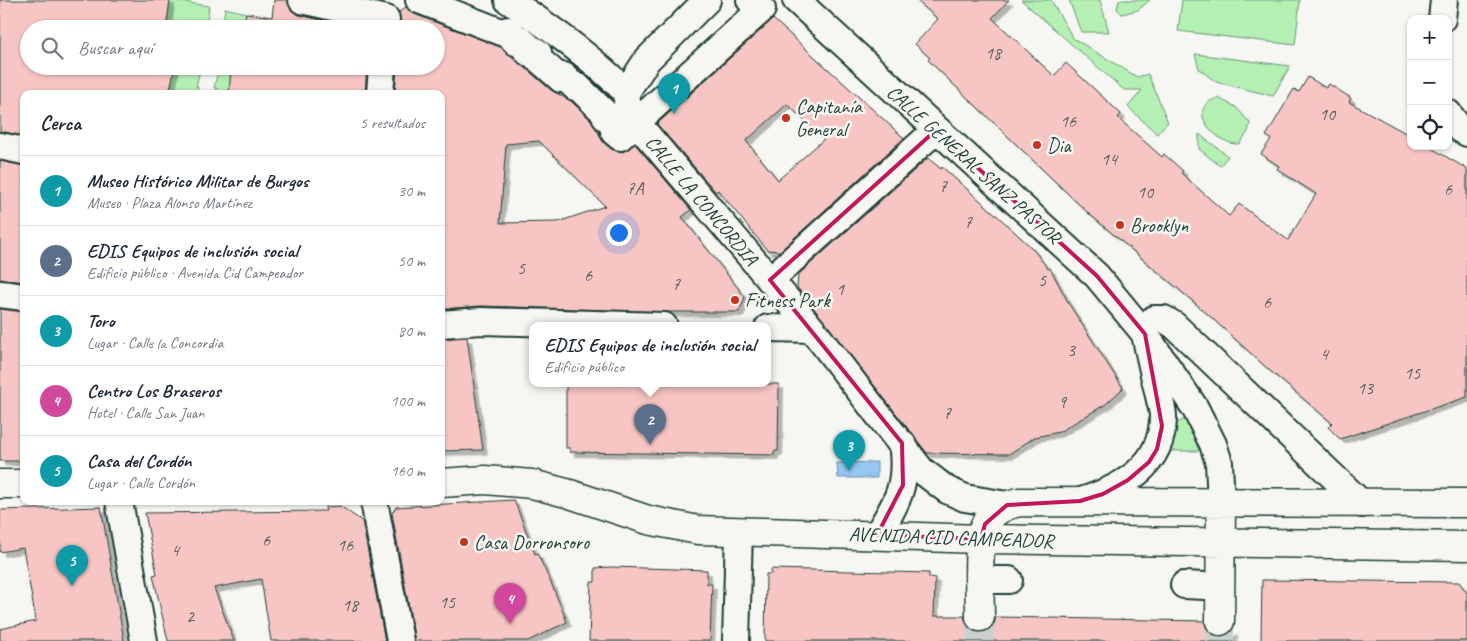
<!DOCTYPE html>
<html lang="es">
<meta charset="utf-8">
<style>
body{margin:0;font-family:Caveat,sans-serif;background:#f2f2f3;color:#1f2937}
.controls{position:absolute;right:15px;top:15px;display:grid;overflow:hidden;border-radius:10px;box-shadow:0 1px 4px #0004}
.controls button{width:45px;height:45px;display:grid;place-items:center;padding:0;border:0;border-bottom:1px solid #e0e1e3;background:#fff;color:#1f2937;font:25px sans-serif}
.you{position:absolute;left:618px;top:232px;width:18px;height:18px;margin:-12px;border:4px solid #fff;border-radius:50%;background:#1a73e8;box-shadow:0 0 0 8px #1a73e833}
.badge{display:grid;place-items:center;width:32px;height:32px;border-radius:50%;background:#c8321e;color:#fff;font-size:16px;font-weight:700}
.pin{position:absolute;translate:-50% -41px;filter:drop-shadow(0 1px 2px #0008)}
.pin::after{content:'';position:absolute;top:26px;width:18px;height:15px;background:inherit;clip-path:polygon(0 0,100% 0,50% 100%)}
.popup{position:absolute;left:529px;top:322px;width:242px;height:65px;box-sizing:border-box;display:grid;place-content:center;border-radius:10px;background:#fff;filter:drop-shadow(0 1px 4px #0005);font-size:16px;white-space:nowrap;color:#747a83}
.popup b{font-size:19px;color:#1f2937}
.popup::after{content:'';position:absolute;left:50%;top:100%;margin-left:-10px;border:10px solid transparent;border-top-color:#fff}
.list{margin:0;padding:0;list-style:none}
h2{display:flex;justify-content:space-between;align-items:center;height:65px;margin:0;padding:0 20px;font-size:21px}
h2 small{font-size:16px;font-weight:400;color:#747a83}
.list li{display:grid;grid-template-columns:32px 1fr auto;gap:15px;align-items:center;box-sizing:border-box;height:70px;padding:0 20px;border-top:1px solid #e0e1e3}
.list b{display:block;font-size:19px;white-space:nowrap}
.list p{margin:0;font-size:16px;white-space:nowrap;color:#747a83}
.list em{font-size:16px;font-style:normal;color:#747a83}
.icon{flex:none;width:28px;height:28px;fill:none;stroke:currentColor;stroke-width:2;stroke-linecap:round;stroke-linejoin:round}
.map{position:relative;flex:none;width:1467px;height:641px;overflow:hidden}
.search{position:absolute;background:#fff;box-shadow:0 1px 4px #0004;left:20px;top:20px;width:425px;height:55px;display:flex;align-items:center;gap:12px;box-sizing:border-box;padding:0 18px;border-radius:28px;color:#747a83;font-size:19px}
.panel{position:absolute;background:#fff;box-shadow:0 1px 4px #0004;left:20px;top:90px;width:425px;height:415px;border-radius:10px}
.map>svg:first-child{display:block}
</style>
<div class="map">
<svg width="1467" height="641" viewBox="0 0 1467 641">
<defs>
<filter id="shadow"><feDropShadow dx="4.5" dy="4.5" stdDeviation="0" flood-color="#0004"/></filter>
</defs>
<rect width="100%" height="100%" fill="#f6f6f2"/>
<filter id="ink" filterUnits="userSpaceOnUse"><feTurbulence type="fractalNoise" baseFrequency=".02" numOctaves="2"/><feDisplacementMap in="SourceGraphic" scale="10" xChannelSelector="R" yChannelSelector="G"/><feConvolveMatrix kernelMatrix="1 2 1 2 8 2 1 2 1" color-interpolation-filters="sRGB"/></filter>
<g filter="url(#ink)">
<path fill="#b4efb4" stroke="#6a9674" d="M170,0L209,6L206,29H166Z
M1021,0H1051L1073,38L1137,77L1148,74L1168,122L1157,134L1128,107L1142,90H1124Z
M1069,0H1100L1109,32H1081Z
M1119,0H1150L1138,10L1122,14L1117,9Z
M1182,0H1300L1295,45L1178,31Z
M225,8L246,13L243,29H222Z
M1195,54L1290,66L1273,96L1216,82L1199,69Z
M175,66H201L196,86L198,87L197,94H169Z
M219,66H238L237,69H231L229,94H216L217,88H214Z
M1218,98L1236,107L1250,123L1248,132L1239,144C1218,146 1182,108 1218,98Z
M1199,134L1228,156L1220,166L1199,149Z
M1187,418L1199,451H1170L1175,424Z"/>
<path fill="#96c7f2" stroke="#6690a6" d="M877,462V478H838L837,463Z"/>
<path fill="#f7c6c4" stroke="#1f3d34" fill-rule="evenodd" filter="url(#shadow)" d="M0,0H170L166,29H29V66H175L169,94H24V136L0,131Z
M274,0H287L292,11L299,15L359,29H243L246,13L272,17Z
M916,0H1009L992,18L1054,76L1066,63L1121,114L1118,118L1162,157L1164,154L1183,171L1181,173L1229,216L1239,204L1288,240L1316,194L1277,169L1279,166L1261,154L1271,139L1266,136L1294,89L1299,92L1308,77L1326,88L1329,84L1351,98L1349,102L1411,136V146H1428L1467,169V397L1340,439L1328,427L1332,423L1269,370L1202,309L1088,213L928,60L930,58L915,44L938,19Z
M406,7L414,14L501,47L551,90L571,101L592,121L604,143L611,149L623,152L635,144L691,210L682,217L745,297L739,312H669L481,306L441,309V94H395L397,66H436V29H397L401,22L399,12ZM539,141L605,206L558,222L500,223L506,144Z
M773,19L904,138L780,251L767,250L718,190L716,192L657,124ZM787,104L824,139L778,180L746,141Z
M238,66H367L365,94H229L231,69H237Z
M928,158L941,169L942,167L992,211L1033,249L1048,269L1050,268L1069,304L1123,388L1106,404L1059,432L1035,437L1009,454L927,453L797,287L798,275Z
M0,161L24,166V282L0,279Z
M0,309L24,312V461H0Z
M467,337L483,450L441,451V339Z
M566,384H779L778,451H774V455L570,452V448H566Z
M514,500L535,554L537,553L552,585L567,622L528,641H415L392,513L396,507Z
M340,506L362,521L385,641H271L261,579L214,588L234,641H168L153,575L157,574L145,513L326,511L325,507Z
M101,507L124,641H0V629L36,621L23,548L0,552V510Z
M611,567L707,570V584H712L710,641H589L591,582H595V568Z
M771,569L929,573V577L935,578L934,616H964L967,625L973,631L980,633L988,630L994,624L996,617L1204,621L1207,629L1213,635L1220,637L1227,635L1233,630V641H765L766,574H771Z
M1262,580L1459,582L1467,593V641H1261Z"/>
<g fill="none" stroke-linecap="round" stroke-linejoin="round">
<path stroke="#cbd1cc" stroke-width="28" stroke-dasharray="28 14" stroke-linecap="butt" d="M980,641V617
M1220,641V621"/>
<defs>
<path id="street" d="M302,0L386,19
M419,0L504,33L508,30L512,33V38L516,42L520,39L527,45L526,50L529,53L534,50L538,53L537,58L561,79L564,76L575,87L577,86L608,116L606,118L618,129L614,132L620,137L762,9L750,0
M508,0C550,27 590,56 626,92
M796,0L1097,276L1145,334L1195,408L1213,444L1219,463L1221,502
M1442,19L1444,0
M626,92L628,109L636,122L812,329L921,470L947,490L965,498L1007,505
M626,92L647,60L707,0
M380,94L382,66
M1448,113L1460,129L1467,133
M0,146L24,151
M770,280L936,130
M0,294L24,297
M441,324L481,321L664,326
M768,328L812,329
M119,501L144,641
M374,501L400,641
M1081,501C1122,488 1163,466 1163,417C1163,408 1159,399 1158,391C1153,372 1149,353 1145,334L1148,325L1154,319H1164L1174,325L1362,504
M877,535C898,501 908,484 902,443
M986,580H1009
M1184,585L1205,586
M736,641L739,531"/>
<path id="primary" d="M441,483L485,480L532,484L570,494L648,520L698,530L981,539L1467,546
M0,484H24
M980,617C980,594 976,544 985,525C991,511 1006,505 1019,502L1467,503
M1220,621L1221,502"/>
</defs>
<use href="#street" stroke="#1f3d34" stroke-width="30"/>
<use href="#primary" stroke="#1f3d34" stroke-width="31"/>
<use href="#street" stroke="#f6f6f2" stroke-width="26"/>
<use href="#primary" stroke="#f6f6f2" stroke-width="28"/>
</g>
</g>
<path fill="none" stroke="#c2185b" stroke-width="4" stroke-linejoin="round" d="M936,130L1097,276L1145,334L1162,426L1157,449L1149,462L1128,480L1103,494L1080,501L1007,505L985,524L981,539L877,535L903,485L902,443L770,280Z"/>
<g fill="#c8321e" stroke="#f6f6f2" stroke-width="2">
<circle cx="786" cy="118" r="5"/>
<circle cx="1037" cy="145" r="5"/>
<circle cx="1120" cy="225" r="5"/>
<circle cx="735" cy="300" r="5"/>
<circle cx="464" cy="542" r="5"/>
</g>
<g text-anchor="middle" stroke-width="5" stroke-linejoin="round" paint-order="stroke">
<g font-size="18" fill="#555f58">
<text x="993" y="59">18</text>
<text x="1327" y="120">10</text>
<text x="1068" y="127">16</text>
<text x="1109" y="165">14</text>
<text x="943" y="192">7</text>
<text x="635" y="194">7A</text>
<text x="1448" y="195">6</text>
<text x="1145" y="198">10</text>
<text x="968" y="228">7</text>
<text x="521" y="274">5</text>
<text x="588" y="281">6</text>
<text x="1042" y="286">5</text>
<text x="676" y="290">7</text>
<text x="840" y="295">1</text>
<text x="1267" y="308">6</text>
<text x="1071" y="356">3</text>
<text x="1324" y="360">4</text>
<text x="1412" y="379">15</text>
<text x="1365" y="394">13</text>
<text x="1062" y="408">9</text>
<text x="947" y="419">7</text>
<text x="266" y="546">6</text>
<text x="345" y="551">16</text>
<text x="175" y="556">4</text>
<text x="447" y="608">15</text>
<text x="350" y="611">18</text>
<text x="190" y="622">2</text>
</g>
<g font-size="20" fill="#1f3d34" stroke="#f6f6f2" text-anchor="start">
<text x="796" y="113">Capitanía<tspan x="796" dy="23">General</tspan></text>
<text x="1047" y="152">Dia</text>
<text x="1130" y="232">Brooklyn</text>
<text x="745" y="307">Fitness Park</text>
<text x="474" y="549">Casa Dorronsoro</text>
</g>
<g font-size="20" fill="#1f3d34" stroke="#f6f6f2">
<text transform="translate(974 164) rotate(42)" y="7">CALLE GENERAL SANZ PASTOR</text>
<text transform="translate(702 200) rotate(50)" y="7">CALLE LA CONCORDIA</text>
<text transform="translate(951 537) rotate(2)" y="7">AVENIDA CID CAMPEADOR</text>
</g>
</g>
</svg>
<div class="controls">
<button>+</button>
<button>−</button>
<button><svg class="icon" aria-label="locate" viewBox="0 0 24 24"><circle cx="12" cy="12" r="6"/><path d="M12 2v4M12 18v4M2 12h4M18 12h4"/></svg></button>
</div>
<div class="you"></div>
<div class="pin badge" style="left:674px;top:114px;background:#0f9aa8">1</div>
<div class="pin badge" style="left:650px;top:445px;background:#5c6f8a">2</div>
<div class="popup"><b>EDIS Equipos de inclusión social</b>Edificio público</div>
<div class="pin badge" style="left:849px;top:471px;background:#0f9aa8">3</div>
<div class="pin badge" style="left:510px;top:624px;background:#d1479c">4</div>
<div class="pin badge" style="left:72px;top:586px;background:#0f9aa8">5</div>
<div class="search"><svg class="icon" aria-label="search" viewBox="0 0 24 24"><circle cx="10" cy="10" r="6"/><path d="M15 15l6 6"/></svg>Buscar aquí</div>
<section class="panel">
<h2>Cerca<small>5 resultados</small></h2>
<ul class="list">
<li><span class="badge" style="background:#0f9aa8">1</span><div><b>Museo Histórico Militar de Burgos</b><p>Museo · Plaza Alonso Martínez</p></div><em>30 m</em></li>
<li><span class="badge" style="background:#5c6f8a">2</span><div><b>EDIS Equipos de inclusión social</b><p>Edificio público · Avenida Cid Campeador</p></div><em>50 m</em></li>
<li><span class="badge" style="background:#0f9aa8">3</span><div><b>Toro</b><p>Lugar · Calle la Concordia</p></div><em>80 m</em></li>
<li><span class="badge" style="background:#d1479c">4</span><div><b>Centro Los Braseros</b><p>Hotel · Calle San Juan</p></div><em>100 m</em></li>
<li><span class="badge" style="background:#0f9aa8">5</span><div><b>Casa del Cordón</b><p>Lugar · Calle Cordón</p></div><em>160 m</em></li>
</ul>
</section>
</div>
